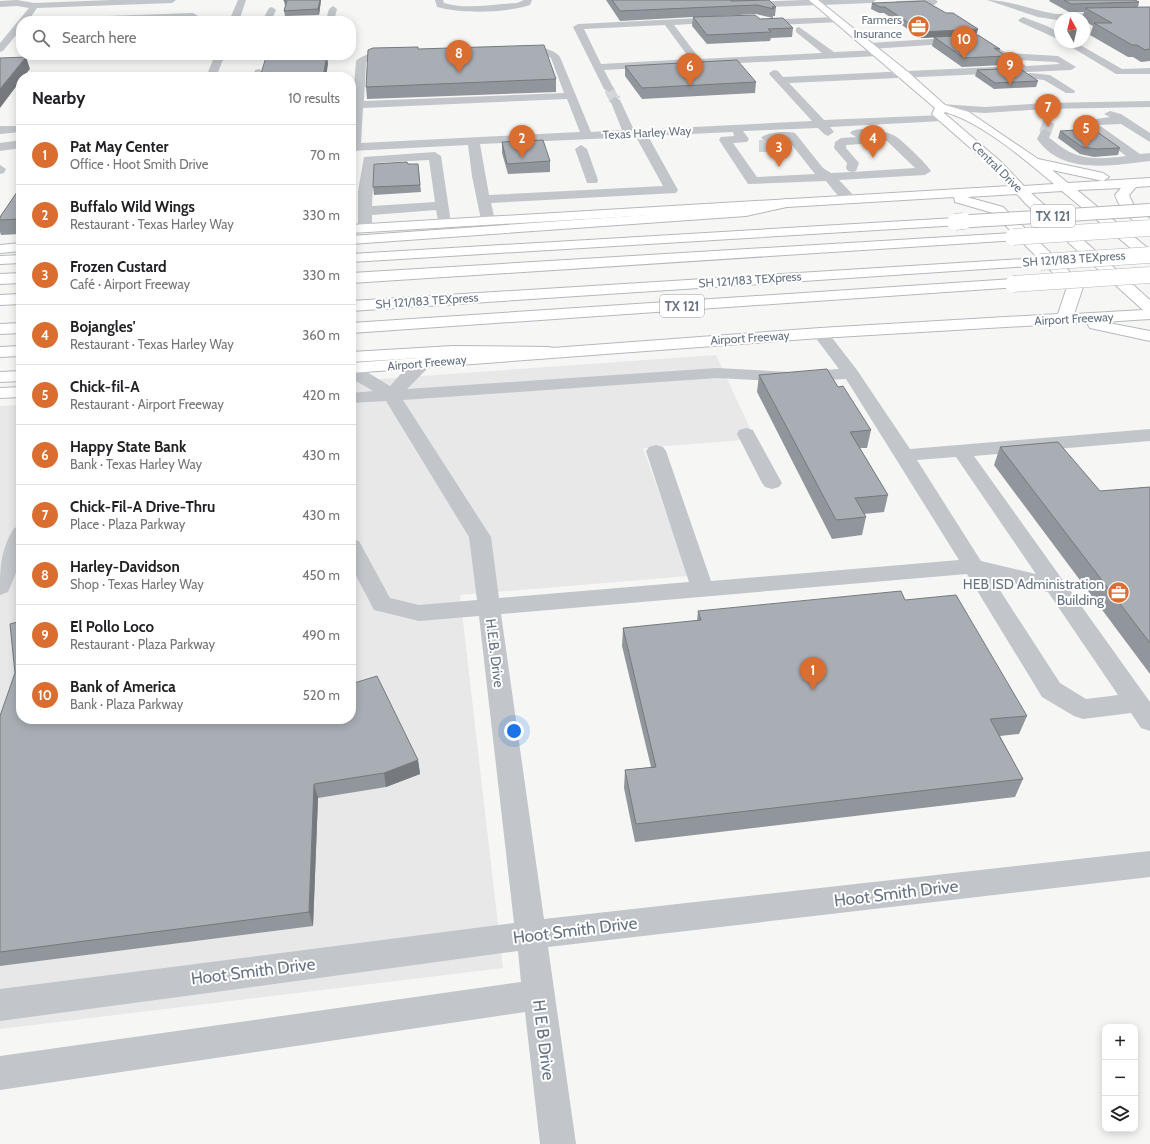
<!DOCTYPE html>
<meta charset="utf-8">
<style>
body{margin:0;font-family:Cabin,sans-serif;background:#f6f6f6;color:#202124}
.controls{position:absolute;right:12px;bottom:12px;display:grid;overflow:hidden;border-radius:8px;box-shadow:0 2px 10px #0003}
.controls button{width:36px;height:36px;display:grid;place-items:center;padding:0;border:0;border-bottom:1px solid #e0e0e0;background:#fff;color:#202124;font:20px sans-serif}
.compass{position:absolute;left:1054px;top:12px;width:36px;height:36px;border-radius:50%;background:#fff;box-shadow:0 2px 10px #0003;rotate:352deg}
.you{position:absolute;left:514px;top:731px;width:14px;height:14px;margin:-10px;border:3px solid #fff;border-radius:50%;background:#1a73e8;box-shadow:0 0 0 6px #1a73e833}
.badge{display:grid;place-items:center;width:26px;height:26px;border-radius:50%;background:#da6e31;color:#fff;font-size:13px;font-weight:700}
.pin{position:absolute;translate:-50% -33px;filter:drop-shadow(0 1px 2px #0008)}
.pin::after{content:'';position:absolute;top:21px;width:14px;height:12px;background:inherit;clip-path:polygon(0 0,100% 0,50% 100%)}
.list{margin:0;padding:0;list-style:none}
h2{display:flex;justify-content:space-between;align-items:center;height:52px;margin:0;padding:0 16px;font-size:17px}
h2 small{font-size:13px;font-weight:400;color:#757577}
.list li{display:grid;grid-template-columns:26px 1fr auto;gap:12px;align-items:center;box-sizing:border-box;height:60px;padding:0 16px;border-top:1px solid #e0e0e0}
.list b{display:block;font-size:15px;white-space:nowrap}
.list p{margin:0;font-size:13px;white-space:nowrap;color:#757577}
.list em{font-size:13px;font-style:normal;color:#757577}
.icon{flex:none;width:22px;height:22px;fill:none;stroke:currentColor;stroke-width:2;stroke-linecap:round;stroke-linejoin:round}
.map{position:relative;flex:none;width:1150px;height:1144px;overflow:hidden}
.search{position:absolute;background:#fff;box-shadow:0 2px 10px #0003;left:16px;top:16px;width:340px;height:44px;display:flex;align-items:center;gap:10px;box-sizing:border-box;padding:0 14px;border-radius:16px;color:#757577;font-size:15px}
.panel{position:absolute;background:#fff;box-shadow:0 2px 10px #0003;left:16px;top:72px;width:340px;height:652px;border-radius:16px}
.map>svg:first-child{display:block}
</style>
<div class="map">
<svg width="1150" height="1144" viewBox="0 0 1150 1144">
<rect width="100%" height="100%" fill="#f6f7f4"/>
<path fill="#e7e8e7" d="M716,355L755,439L643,448L689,576L460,595L503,968L0,1029V406L21,405V719H351V381Z"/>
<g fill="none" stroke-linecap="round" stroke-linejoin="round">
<path stroke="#d2d6d8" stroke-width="10" stroke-dasharray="10 5" stroke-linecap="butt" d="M609,89L614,99"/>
<path stroke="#d2d6d8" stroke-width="12" stroke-dasharray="12 6" stroke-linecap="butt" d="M614,98L615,100
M1045,133L1049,121
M759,146H770"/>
<defs>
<path id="major" d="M809,0H818L908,72L945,105L969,112L1038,159L1103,173L1109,177L1103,181L1052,170L1068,183L1150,178V186L1136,187L1129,195L1134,206L1150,219V229C1134,225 1120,210 1115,195L1121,188L1077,190L1150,250V261L1145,260L1062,191L1031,193L1150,300V319L1103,322L1150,331V341L1090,328L1088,325L1090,322L820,338L351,373V363L820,328L1058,314L1067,287L993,213L955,202L954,197L351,233V225L1010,186L992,167L934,116L932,114L935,108ZM945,112C981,122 1024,159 1054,184L1024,186L1000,161L944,113ZM1017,194L1027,205L1143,310L1074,314L1083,287L1067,269L1003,207L967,197Z
M21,243V251L0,253V245Z
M21,387V397L0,398V388Z"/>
<path id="highway" d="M786,199L791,200L793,203L791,206L746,216L351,244V236L746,208Z
M955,218L960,219L962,222L960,225L351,262V254Z
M1013,233L1018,234L1020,237L1018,240L351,283V273Z
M21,255V263L0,264V256Z
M1040,258L1045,259L1047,262L1045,265L351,311V301Z
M21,273V283L0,284V274Z
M1013,279L1018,281L1021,284L1018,287L351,333V323Z
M21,294V304L0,305V295Z
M21,323V333L0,334V324Z
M21,346V356L0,357V347Z
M453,346L548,347L554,348L556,352L554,356L548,357L453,356L351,362V352Z
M21,371V381L0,382V372Z"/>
</defs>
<use href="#major" stroke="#b5b9bd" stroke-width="2"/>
<use href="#highway" stroke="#b5b8bb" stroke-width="2"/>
<path fill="#c2c5c9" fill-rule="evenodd" d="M17,0L34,3L111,0H176L172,3L37,8L28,21H21V29L3,51L0,52V43L29,8L17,6L0,7V1Z
M238,0H246L239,21H229Z
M435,0H443L444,3C466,10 494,4 517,3L524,0H532L530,5C506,13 461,14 437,7Z
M805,0H876L872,3L744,8L740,5L744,2Z
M923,0H936L938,2L934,5L897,7L893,4L897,1Z
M987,0C1011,0 1033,11 1057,14L1150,12V18H1060V20H1057L1038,17Z
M333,6L337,9L334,21H277L282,18L327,16L329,9Z
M272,7L276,10L271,21H241L246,18L264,17L269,8Z
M193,13L198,16L196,18L127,21H44L49,18Z
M721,17L726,20L724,22L674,25L700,59L822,53L796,32V28L799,27L834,52L878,50L883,53L878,56L604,70L614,89L609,92L604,89L573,27L578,24ZM665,25L690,59L601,64L584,29Z
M837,17L842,20L840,22L757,26L752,23L757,20Z
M1023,17L1047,26L1060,33V40L1020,22L1018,20Z
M978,36L1007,53L1058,56L1076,67L1071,70L789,83L824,120L943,115L949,118L943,121L830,127L834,132L828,136L824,134L818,128L743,131L749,139L747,142L733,143L757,177L815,174L788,140L767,142L761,138C766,132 787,131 795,133L823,168L831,173L852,172L848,171L846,168L847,163L834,148L835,142L841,138L872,136L856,137L850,133C856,125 887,131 895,136C902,140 927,164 931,171L925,175L839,180L857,199L855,202C842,205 833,189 826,181L748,184L719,140L721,137L734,136L733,132L648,136L678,190L676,193L491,203L495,220L493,223H483L481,220L472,176L468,145L351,151V122L356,61C363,53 395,46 402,54L397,57L376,58L366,62L364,101L564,93L551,58C539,48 519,58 511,50C520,41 553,47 560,57L591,132L622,130L610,100L615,97L620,100L634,130L812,121L770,75L769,73L774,70L778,71L783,77L1013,66L976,42L870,49L865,46L870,43ZM1017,60L1056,62L1060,64L1026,66ZM567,99L580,132L361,143L363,108ZM636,137L663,186L489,195L480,144ZM876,138L887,141L915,168L852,172L856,171L859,163L846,148V145L876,143L878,140Z
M1063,42H1075L1122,69L1150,68V74H1116Z
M215,55H225L216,77H206Z
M259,69L264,72L263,77H253L255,70Z
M1030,73L1050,75L1075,91L1074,93H1066L1044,80L1026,78L1025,76L1026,74Z
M1150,101V107L1044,109L985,113L941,110L935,107L941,104L985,107L1044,103Z
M1110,111L1121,114L1150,133V142L1121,124L1099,125L1140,154L1150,153V161C1112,165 1063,176 1037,139L1041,131L1045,129L1051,133L1049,138L1051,139C1076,161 1095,160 1126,156L1084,124L1089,120L1110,117L1104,114Z
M0,126H21V132L0,134Z
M21,140V148L0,151V143Z
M581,145L587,149L598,180L597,183H587L586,180L575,149Z
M435,152L441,156L451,223L449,226H439L436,210L372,215V228L370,231H360L358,228V191L364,157ZM429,160L435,202L372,206L374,163Z
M0,165L6,169L4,173L0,174Z
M820,328L826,330L857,370L910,449L1150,429V441L974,456L1150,702V731L1141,728L1131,713L1083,719L1074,716L1042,697L967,574L501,614L544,919L1150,851V877L548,947L576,1144H540L525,1012L0,1090V1056L521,982L518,951L0,1021V989L514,923L479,616L419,621L374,610L351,566V539L359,541L390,598L419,605L477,600L469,537L386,401L351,403V393L373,391L351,378V365L357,366L390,386C400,376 412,356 428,360L431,364L428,368L407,389L717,368L790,372L839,369L812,333L814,330ZM717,378L790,382L846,379L959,560L711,581L666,451L663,447L656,445L649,447L646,451L689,582L499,598L491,537L403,400ZM956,457L1036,574L981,561L917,460ZM992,578L1048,592L1118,695L1086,699L1060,683Z
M746,428L753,430L755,434L782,483L779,487L772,489L765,487L762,483L737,434L739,430Z
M21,526V561L8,592L0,595C0,569 0,551 14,528Z"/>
<use href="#major" fill="#fff" fill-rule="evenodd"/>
<use href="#highway" fill="#fff" fill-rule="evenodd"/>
<defs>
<path id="highway-bridge-far1" d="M955,222L1150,210"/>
<path id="highway-bridge" d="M955,222L964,221
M1013,237L1150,228
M1040,262L1150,255
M1013,284L1150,275"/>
</defs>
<use href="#highway-bridge-far1" stroke="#b5b8bb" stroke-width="14" stroke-linecap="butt"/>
<use href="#highway-bridge" stroke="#b5b8bb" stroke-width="17" stroke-linecap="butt"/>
<use href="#highway-bridge-far1" stroke="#fff" stroke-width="12"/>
<use href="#highway-bridge" stroke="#fff" stroke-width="16"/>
</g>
<path fill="#91969c" d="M321,0L319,15L285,16L284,11L285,6L284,1Z
M606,0H769L776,7L775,16H773V18L756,14L701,17L760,19L793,28L792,37L771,38L770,41L707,44L692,26L693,17L620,21Z
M1050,0H1135L1139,2L1138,8L1150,7V61L1141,62L1133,57H1128L1090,35L1093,26L1084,21V18H1082L1084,12H1069L1049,1Z
M872,3L946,13L978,29L976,35L921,38L884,13H879L871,9Z
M934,37L1000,49L999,51L1006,56L1004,65L962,67L932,46Z
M418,49L556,79V92L367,99L366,87Z
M625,66L756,82L755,93L642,99L625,76Z
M977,70L1038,81L1036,87L994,89L975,76Z
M1060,131L1120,148L1118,155L1094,157L1080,154L1058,138Z
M502,142L550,161V172L508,174L502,153Z
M418,164L421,192L374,195L373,187Z
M21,181V234L1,235L0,232V217L17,192Z
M759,375L838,387L871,430L867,448H860L888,495L884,512L864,514L866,517L862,535L832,539L757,392Z
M1000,447L1100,491L1150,487V674L994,465Z
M905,600L1027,716L1019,734L1000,736L1023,779L1015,797L635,842L624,788L625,770L651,767L622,646L623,628L697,621L698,611Z
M15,673L418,760L420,774L386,787L318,798L313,926L0,966V716Z"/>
<path fill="#767a7f" d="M320,0H321L319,15L318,9Z
M978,29L976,35L921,38L922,32Z
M327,55L328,64L326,77H323Z
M26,57L30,69L23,77H21V80L0,108V89Z
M418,760L420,774L386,787L384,773Z
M314,784L318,798L313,926L309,912Z"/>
<path fill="#a9aeb5" stroke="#767a7f" d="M284,0H320L318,9L284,11L287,1H284Z
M612,0H730L731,1L769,0L776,7H772L774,9L757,5L620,11Z
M1064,0H1135L1139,2L1071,4Z
M925,1L946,13H953L978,29L922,32L885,7H880L872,3Z
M1150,7V49L1145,50L1137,45H1132L1094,23H1112L1085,8Z
M755,15L760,19L783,18L793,28L768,29L771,32L707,35L693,17Z
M978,35L1000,49L994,48L1006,56L964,58L934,37Z
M544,45L556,79L366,87L368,50L373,48L418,47V49Z
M327,55L323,77H260L266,57Z
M26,57L0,89V58Z
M737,60L756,82L642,88L625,66Z
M1019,68L1038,81L995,83L977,70Z
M1093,129L1120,148L1096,149L1082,147L1060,131Z
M543,140L550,161L507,164L502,142Z
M407,162L408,164H418L420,185L373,187L374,164Z
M21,181V219L0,220V217L17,192V186Z
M827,369L838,387L843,386L871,430L850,432L888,495L855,498L866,517L836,520L759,375Z
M1058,442L1100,491L1150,487V643L1000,447Z
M901,591L905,600L956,595L1027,716L990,719L1023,779L636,824L625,770L656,767L623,628L701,620L698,611Z
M21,621V719H351V684L377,676L418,760L384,773L314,784L309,912L0,952V716L15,673L10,624Z"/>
<defs>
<symbol id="office-disc" viewBox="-11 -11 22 22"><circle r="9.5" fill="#da6e31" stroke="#fff"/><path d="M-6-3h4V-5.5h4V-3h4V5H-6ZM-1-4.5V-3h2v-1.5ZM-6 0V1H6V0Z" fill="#fff"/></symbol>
</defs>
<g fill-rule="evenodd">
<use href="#office-disc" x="906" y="14" width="25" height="25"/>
<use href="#office-disc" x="1106" y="580" width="25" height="25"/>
</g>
<g text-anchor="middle" stroke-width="4" stroke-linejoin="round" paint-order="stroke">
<g font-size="12" fill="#677383" stroke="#fff" text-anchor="end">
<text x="902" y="24">Farmers<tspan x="902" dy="14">Insurance</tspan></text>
</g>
<g font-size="12" fill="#677383" stroke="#fff">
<text transform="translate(647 133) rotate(-3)" y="4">Texas Harley Way</text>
<text transform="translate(997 167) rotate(45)" y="4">Central Drive</text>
<text transform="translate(1074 259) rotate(-4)" y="4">SH 121/183 TEXpress</text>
<text transform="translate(750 280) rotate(-4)" y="4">SH 121/183 TEXpress</text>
<text transform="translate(427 301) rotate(-4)" y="4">SH 121/183 TEXpress</text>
<text transform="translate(1074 319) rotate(-3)" y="4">Airport Freeway</text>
<text transform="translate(750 338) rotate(-4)" y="4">Airport Freeway</text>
<text transform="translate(427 363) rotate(-5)" y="4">Airport Freeway</text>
</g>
<g fill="#fff" stroke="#959da8" stroke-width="1">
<rect x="1031" y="205" width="44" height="22" rx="3"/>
<rect x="660" y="295" width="44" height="22" rx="3"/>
</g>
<g font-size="13" font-weight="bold" fill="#677383">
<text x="1053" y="221">TX 121</text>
<text x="682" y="311">TX 121</text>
</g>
<g font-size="14" fill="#677383" stroke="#fff" text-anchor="end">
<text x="1104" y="589">HEB ISD Administration<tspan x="1104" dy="16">Building</tspan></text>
</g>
<g font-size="14" fill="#677383" stroke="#fff">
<text transform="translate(495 653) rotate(83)" y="5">H.E.B. Drive</text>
</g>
<g font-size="17" fill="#677383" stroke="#fff">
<text transform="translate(896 893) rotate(-7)" y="6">Hoot Smith Drive</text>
<text transform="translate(575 930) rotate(-7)" y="6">Hoot Smith Drive</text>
<text transform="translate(253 971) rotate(-7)" y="6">Hoot Smith Drive</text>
<text transform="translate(544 1040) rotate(83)" y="6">H E B Drive</text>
</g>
</g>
</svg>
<div class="controls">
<button>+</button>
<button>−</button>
<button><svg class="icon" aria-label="layers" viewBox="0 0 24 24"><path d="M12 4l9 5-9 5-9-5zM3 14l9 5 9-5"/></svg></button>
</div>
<svg class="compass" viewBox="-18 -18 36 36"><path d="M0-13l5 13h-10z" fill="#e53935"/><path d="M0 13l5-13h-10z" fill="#757577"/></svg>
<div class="you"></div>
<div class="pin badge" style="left:813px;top:690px">1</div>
<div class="pin badge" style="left:522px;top:158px">2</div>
<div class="pin badge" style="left:779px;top:167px">3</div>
<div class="pin badge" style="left:873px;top:158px">4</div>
<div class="pin badge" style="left:1086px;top:148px">5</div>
<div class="pin badge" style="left:690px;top:86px">6</div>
<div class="pin badge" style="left:1048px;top:127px">7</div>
<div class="pin badge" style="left:459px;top:73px">8</div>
<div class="pin badge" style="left:1010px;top:85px">9</div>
<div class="pin badge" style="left:964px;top:59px">10</div>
<div class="search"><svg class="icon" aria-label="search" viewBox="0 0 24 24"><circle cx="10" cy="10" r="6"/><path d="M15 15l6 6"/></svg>Search here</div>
<section class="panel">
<h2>Nearby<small>10 results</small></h2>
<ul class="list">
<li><span class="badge">1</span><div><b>Pat May Center</b><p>Office · Hoot Smith Drive</p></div><em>70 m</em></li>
<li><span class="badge">2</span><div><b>Buffalo Wild Wings</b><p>Restaurant · Texas Harley Way</p></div><em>330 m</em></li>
<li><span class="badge">3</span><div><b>Frozen Custard</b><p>Café · Airport Freeway</p></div><em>330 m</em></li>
<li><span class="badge">4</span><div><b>Bojangles'</b><p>Restaurant · Texas Harley Way</p></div><em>360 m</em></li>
<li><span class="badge">5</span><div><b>Chick-fil-A</b><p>Restaurant · Airport Freeway</p></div><em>420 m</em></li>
<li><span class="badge">6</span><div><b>Happy State Bank</b><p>Bank · Texas Harley Way</p></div><em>430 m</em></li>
<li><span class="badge">7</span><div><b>Chick-Fil-A Drive-Thru</b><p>Place · Plaza Parkway</p></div><em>430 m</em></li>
<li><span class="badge">8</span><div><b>Harley-Davidson</b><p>Shop · Texas Harley Way</p></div><em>450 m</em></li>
<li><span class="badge">9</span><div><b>El Pollo Loco</b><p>Restaurant · Plaza Parkway</p></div><em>490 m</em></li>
<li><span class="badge">10</span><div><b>Bank of America</b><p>Bank · Plaza Parkway</p></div><em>520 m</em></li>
</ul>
</section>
</div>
